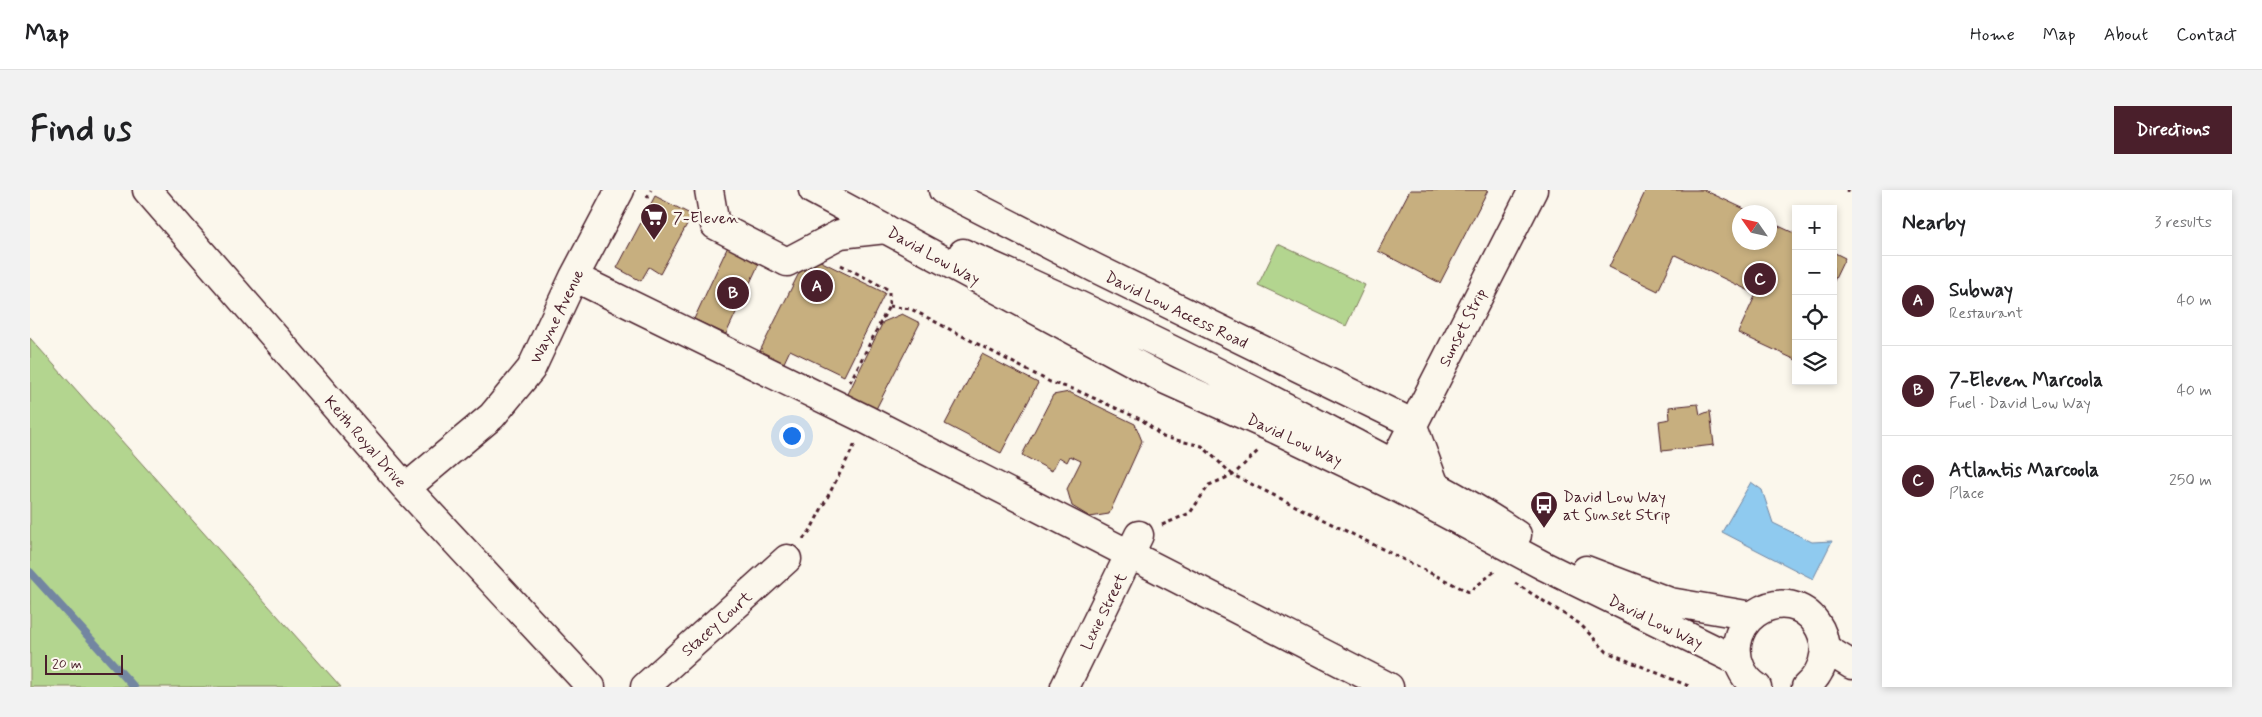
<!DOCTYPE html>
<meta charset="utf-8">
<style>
body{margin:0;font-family:Mynerve,sans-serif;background:#f2f2f2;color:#202124}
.controls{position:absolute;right:15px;top:15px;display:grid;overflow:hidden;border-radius:0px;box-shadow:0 2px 8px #0003}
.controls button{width:45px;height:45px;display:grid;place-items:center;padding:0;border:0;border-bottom:1px solid #e0e0e0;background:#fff;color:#202124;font:25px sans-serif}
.compass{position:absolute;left:1702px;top:15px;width:45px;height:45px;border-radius:50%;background:#fff;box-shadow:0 2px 8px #0003;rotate:304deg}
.scale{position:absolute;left:15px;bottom:12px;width:78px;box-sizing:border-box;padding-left:5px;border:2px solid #4a1f2b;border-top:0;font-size:14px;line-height:18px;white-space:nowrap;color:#4a1f2b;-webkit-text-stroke:4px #fbf7ec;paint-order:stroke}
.you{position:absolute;left:761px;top:245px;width:18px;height:18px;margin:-12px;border:4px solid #fff;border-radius:50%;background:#1a73e8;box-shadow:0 0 0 8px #1a73e833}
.badge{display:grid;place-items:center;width:32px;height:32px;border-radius:50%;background:#4a1f2b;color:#fff;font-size:16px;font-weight:700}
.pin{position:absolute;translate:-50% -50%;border:2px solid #fff;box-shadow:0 1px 5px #0006}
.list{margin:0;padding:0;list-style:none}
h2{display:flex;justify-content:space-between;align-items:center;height:65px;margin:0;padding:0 20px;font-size:21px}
h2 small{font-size:16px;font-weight:400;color:#757577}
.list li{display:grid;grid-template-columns:32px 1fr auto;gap:15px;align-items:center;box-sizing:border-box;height:90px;padding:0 20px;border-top:1px solid #e0e0e0}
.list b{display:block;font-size:19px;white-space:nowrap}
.list p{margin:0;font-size:16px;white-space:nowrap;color:#757577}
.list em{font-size:16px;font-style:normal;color:#757577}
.icon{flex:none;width:28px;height:28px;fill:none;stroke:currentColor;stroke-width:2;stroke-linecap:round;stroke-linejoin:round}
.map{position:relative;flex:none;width:1822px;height:497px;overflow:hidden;border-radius:0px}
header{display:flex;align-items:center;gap:30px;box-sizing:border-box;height:70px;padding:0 25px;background:#fff;border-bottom:1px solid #e0e0e0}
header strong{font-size:24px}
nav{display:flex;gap:28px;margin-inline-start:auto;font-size:18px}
.intro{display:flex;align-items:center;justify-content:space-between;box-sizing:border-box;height:120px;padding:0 30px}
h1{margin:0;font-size:35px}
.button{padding:12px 22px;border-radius:0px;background:#4a1f2b;color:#fff;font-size:18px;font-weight:700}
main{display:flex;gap:30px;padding:0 30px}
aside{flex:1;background:#fff;border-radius:0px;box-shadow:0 2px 8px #0003}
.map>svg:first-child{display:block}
</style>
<header>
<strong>Map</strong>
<nav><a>Home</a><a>Map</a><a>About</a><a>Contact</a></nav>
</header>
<div class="intro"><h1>Find us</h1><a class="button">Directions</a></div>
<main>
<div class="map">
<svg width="1822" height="497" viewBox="0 0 1822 497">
<rect width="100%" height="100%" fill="#fbf7ec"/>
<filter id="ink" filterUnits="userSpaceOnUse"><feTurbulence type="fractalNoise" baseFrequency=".02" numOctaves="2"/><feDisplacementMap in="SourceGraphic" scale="10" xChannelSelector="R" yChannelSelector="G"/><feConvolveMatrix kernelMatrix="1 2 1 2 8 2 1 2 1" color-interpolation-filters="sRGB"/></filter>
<g filter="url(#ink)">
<path fill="#b3d58f" stroke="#7e7a5d" d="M1248,54L1335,95L1316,136L1228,95Z
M0,148L311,497H0Z"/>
<path fill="#8fcaef" stroke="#7386a1" d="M1721,292L1732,300L1743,333L1782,352L1802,351L1783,389L1692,342Z"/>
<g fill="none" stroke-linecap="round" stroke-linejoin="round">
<path stroke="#7386a1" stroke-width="8" d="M0,382L104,497"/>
</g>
<path fill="#c7af7f" stroke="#4a1f2b" d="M1380,0H1458L1410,93L1348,61Z
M1616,0H1674L1721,22H1710V52H1740V32L1766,44V170L1708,143L1726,104L1645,65L1628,101L1579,77Z
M625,6L662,25L630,84L619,77L611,91L587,78Z
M701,50L733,65L696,144L664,129Z
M1803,62L1815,68L1803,93Z
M778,65L855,103L814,186L760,160L752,177L728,165Z
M872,124L890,133L846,219L817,206L853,132Z
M952,164L1008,193L971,263L915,234Z
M1039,202L1105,234L1112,251L1079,324L1060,327L1042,316L1037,299L1051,271L1040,266L1037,272L1029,267L1022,281L992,265L1023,205Z
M1668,214L1670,225L1680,221L1684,255L1632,261L1629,231L1640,229L1639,217Z"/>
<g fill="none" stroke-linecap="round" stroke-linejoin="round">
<defs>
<path id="minor" d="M117,0L376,298L561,497
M679,0L685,35L757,72L810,44L856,39
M913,0L1065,78L1382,233
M544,87L837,230L1359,497
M1382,233L1405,296
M1370,294L1363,274L1503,0
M376,298L462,226L501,179L544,87L590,0
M615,497L757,369
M1035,497L1109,345"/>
<path id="major" d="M783,0L1136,190L1243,238L1372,300L1514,376L1708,471
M933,63C1065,121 1195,184 1322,252C1378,282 1435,309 1487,345
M1556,380L1640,412L1722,426
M1796,459L1822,475
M1727,497C1713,488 1705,471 1707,454C1709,441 1715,431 1726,423C1774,391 1822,457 1776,497"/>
</defs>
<use href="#minor" stroke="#4a1f2b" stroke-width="31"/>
<use href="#major" stroke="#4a1f2b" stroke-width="31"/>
<path stroke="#4a1f2b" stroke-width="3" stroke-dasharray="4 4" stroke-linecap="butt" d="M1816,0L1822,3
M617,8L621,0
M811,75L859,100V116L820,192
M859,116L881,119L1020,192L1046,200L1112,230L1133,247L1172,256L1203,285L1439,402L1465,381L1467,382
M1132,335L1160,323L1179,295L1203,285L1229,260
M773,349L780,341L825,254
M1485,393L1550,434L1577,462L1661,497"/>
<use href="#minor" stroke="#fbf7ec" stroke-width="28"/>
<use href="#major" stroke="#fbf7ec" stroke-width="28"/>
</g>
</g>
<defs>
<symbol id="supermarket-pin" viewBox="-11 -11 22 30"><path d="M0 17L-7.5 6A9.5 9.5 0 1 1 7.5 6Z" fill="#4a1f2b" stroke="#fbf7ec"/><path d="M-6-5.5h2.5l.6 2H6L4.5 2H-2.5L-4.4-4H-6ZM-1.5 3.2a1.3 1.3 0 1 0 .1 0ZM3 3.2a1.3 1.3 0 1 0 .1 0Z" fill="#fff"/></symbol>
<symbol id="bus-pin" viewBox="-11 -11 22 30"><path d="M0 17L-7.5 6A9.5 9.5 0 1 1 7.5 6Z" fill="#4a1f2b" stroke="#fbf7ec"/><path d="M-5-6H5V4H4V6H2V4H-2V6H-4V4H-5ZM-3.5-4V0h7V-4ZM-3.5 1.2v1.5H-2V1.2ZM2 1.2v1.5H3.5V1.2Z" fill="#fff"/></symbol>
</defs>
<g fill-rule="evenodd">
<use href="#supermarket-pin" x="608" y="11" width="32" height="43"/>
<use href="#bus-pin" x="1498" y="299" width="32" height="43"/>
</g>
<g text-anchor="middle" stroke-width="5" stroke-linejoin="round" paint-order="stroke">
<g font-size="16" fill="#4a1f2b" stroke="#fbf7ec" text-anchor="start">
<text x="643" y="33">7-Eleven</text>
<text x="1533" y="312">David Low Way<tspan x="1533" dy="18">at Sunset Strip</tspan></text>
</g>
<g font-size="16" fill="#4a1f2b" stroke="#fbf7ec">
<text transform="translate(904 65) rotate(29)" y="6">David Low Way</text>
<text transform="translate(1147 119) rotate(26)" y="6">David Low Access Road</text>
<text transform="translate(526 126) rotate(-64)" y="6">Wayne Avenue</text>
<text transform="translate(1432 137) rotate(-63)" y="6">Sunset Strip</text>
<text transform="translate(1265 249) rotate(25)" y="6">David Low Way</text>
<text transform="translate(336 251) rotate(49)" y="6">Keith Royal Drive</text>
<text transform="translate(1073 421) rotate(-64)" y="6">Lexie Street</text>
<text transform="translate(1626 431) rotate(26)" y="6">David Low Way</text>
<text transform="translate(686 433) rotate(-42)" y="6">Stacey Court</text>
</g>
</g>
</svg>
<div class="controls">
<button>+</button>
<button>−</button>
<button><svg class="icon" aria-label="locate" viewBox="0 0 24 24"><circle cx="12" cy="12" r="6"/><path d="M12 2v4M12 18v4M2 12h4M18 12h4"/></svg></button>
<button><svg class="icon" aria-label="layers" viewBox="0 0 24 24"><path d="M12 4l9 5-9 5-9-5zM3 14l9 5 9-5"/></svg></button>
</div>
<svg class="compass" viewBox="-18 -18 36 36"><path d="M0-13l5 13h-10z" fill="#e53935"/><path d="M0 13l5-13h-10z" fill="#757577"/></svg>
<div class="scale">20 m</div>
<div class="you"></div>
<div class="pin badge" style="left:787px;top:96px">A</div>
<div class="pin badge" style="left:703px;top:103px">B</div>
<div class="pin badge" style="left:1730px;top:89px">C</div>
</div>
<aside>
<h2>Nearby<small>3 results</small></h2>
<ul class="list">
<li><span class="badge">A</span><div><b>Subway</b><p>Restaurant</p></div><em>40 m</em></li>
<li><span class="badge">B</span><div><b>7-Eleven Marcoola</b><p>Fuel · David Low Way</p></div><em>40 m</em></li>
<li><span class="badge">C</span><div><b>Atlantis Marcoola</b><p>Place</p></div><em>250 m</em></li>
</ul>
</aside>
</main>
